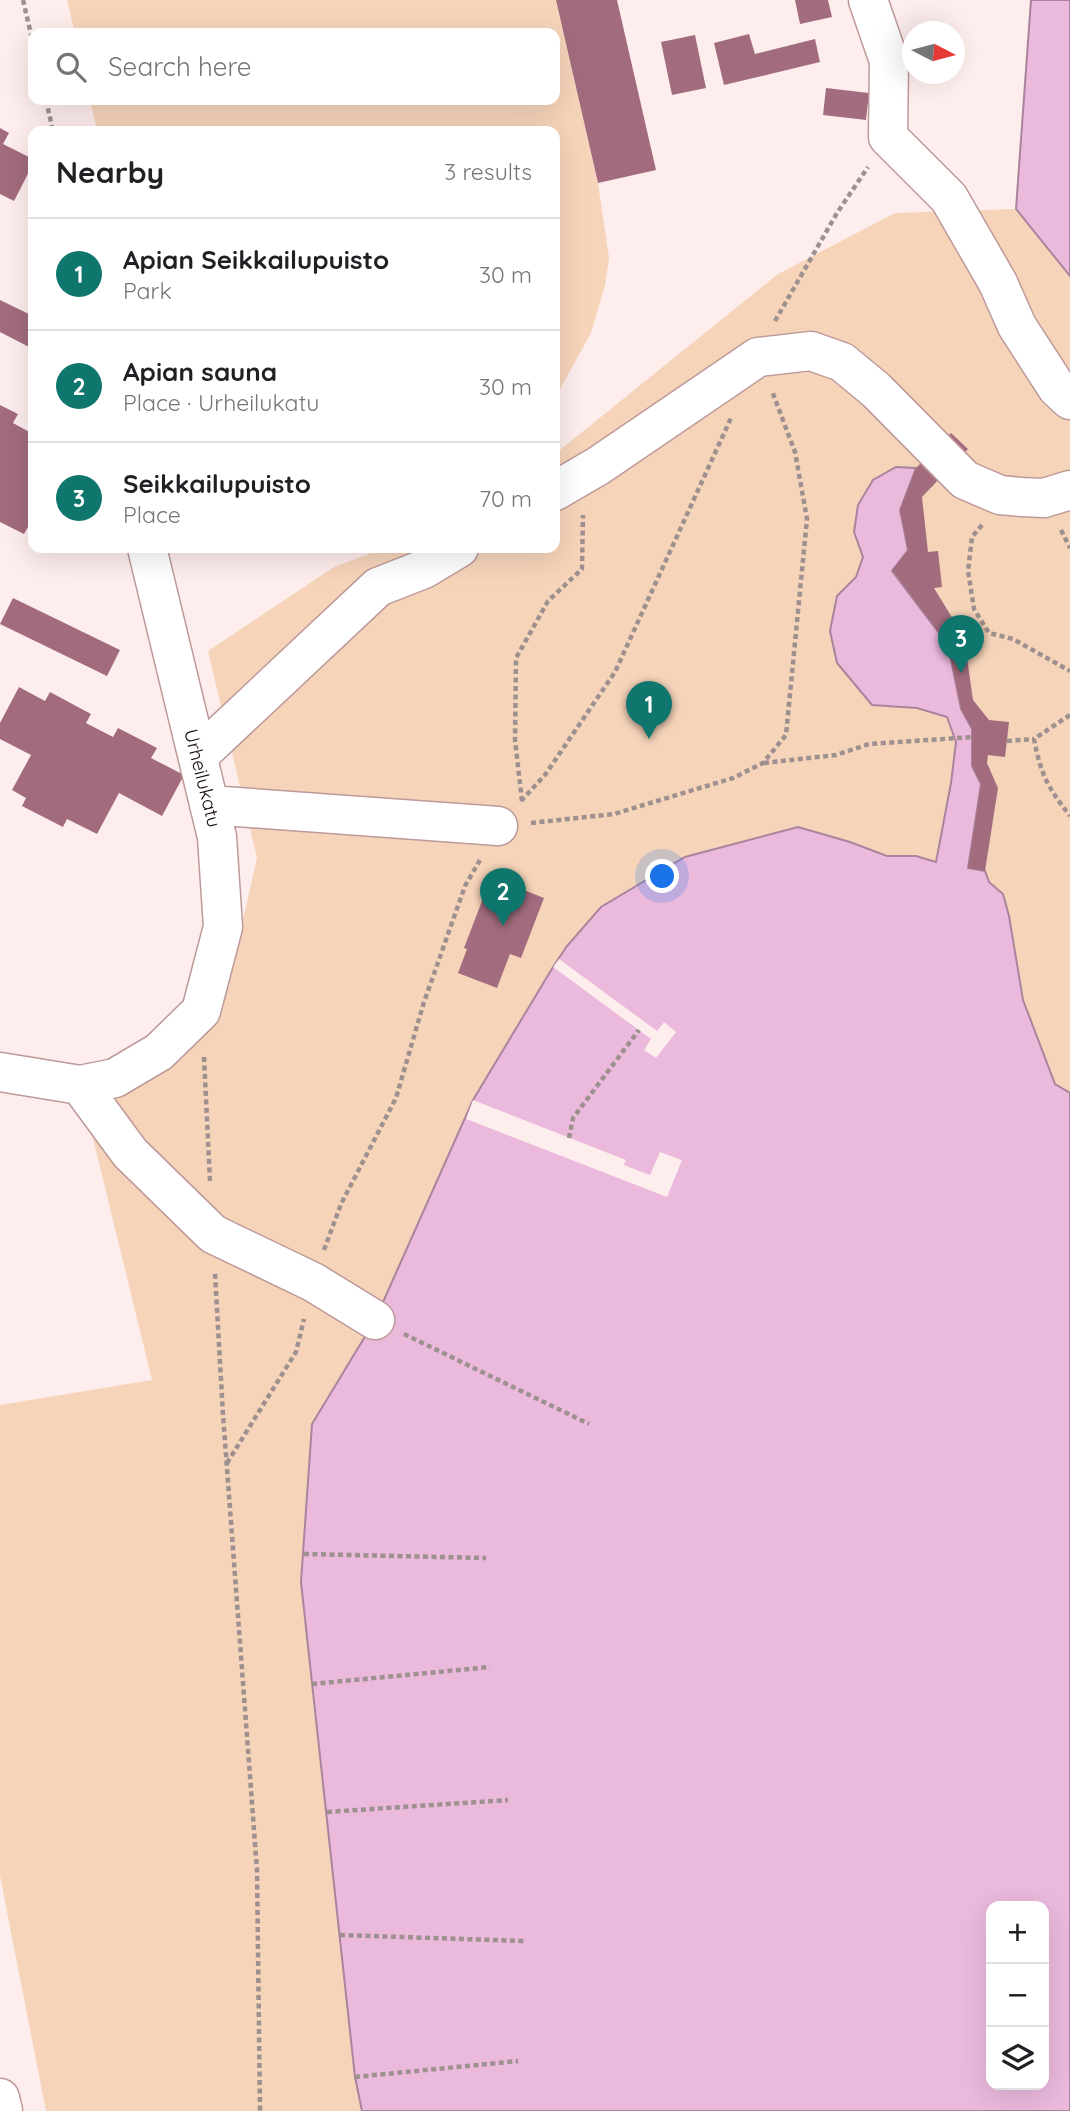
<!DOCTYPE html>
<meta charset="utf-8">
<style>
body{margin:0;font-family:Quicksand,sans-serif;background:#f2f2f2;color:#202124}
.controls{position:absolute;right:21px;bottom:21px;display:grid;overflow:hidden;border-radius:14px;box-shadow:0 7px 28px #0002}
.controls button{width:63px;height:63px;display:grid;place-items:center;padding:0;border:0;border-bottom:2px solid #e0e0e0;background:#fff;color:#202124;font:35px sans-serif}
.compass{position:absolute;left:902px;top:21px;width:63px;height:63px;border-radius:50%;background:#fff;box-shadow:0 7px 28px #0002;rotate:96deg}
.you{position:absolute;left:663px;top:877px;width:24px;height:24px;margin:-18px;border:5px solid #fff;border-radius:50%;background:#1a73e8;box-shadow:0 0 0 10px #1a73e833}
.badge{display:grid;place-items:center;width:46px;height:46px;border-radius:50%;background:#0f766e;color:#fff;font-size:23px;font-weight:700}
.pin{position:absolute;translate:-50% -58px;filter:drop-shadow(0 2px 4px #0008)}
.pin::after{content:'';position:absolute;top:37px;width:24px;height:21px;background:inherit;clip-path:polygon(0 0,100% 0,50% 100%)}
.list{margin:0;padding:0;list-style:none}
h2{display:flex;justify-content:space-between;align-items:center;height:91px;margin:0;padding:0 28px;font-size:30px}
h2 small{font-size:23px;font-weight:400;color:#757577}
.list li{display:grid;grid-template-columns:46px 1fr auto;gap:21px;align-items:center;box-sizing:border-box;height:112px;padding:0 28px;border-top:2px solid #e0e0e0}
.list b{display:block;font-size:26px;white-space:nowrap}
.list p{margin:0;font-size:23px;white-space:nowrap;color:#757577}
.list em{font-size:23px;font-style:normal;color:#757577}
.icon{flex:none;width:38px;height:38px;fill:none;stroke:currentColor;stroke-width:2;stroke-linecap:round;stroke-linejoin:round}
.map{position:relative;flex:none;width:1070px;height:2111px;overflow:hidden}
.search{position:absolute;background:#fff;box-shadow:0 7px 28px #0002;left:28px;top:28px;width:532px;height:77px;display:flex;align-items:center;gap:18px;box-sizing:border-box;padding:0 24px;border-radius:14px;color:#757577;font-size:26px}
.panel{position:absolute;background:#fff;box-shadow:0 7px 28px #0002;left:28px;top:126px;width:532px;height:427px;border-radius:14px}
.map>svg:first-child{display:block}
</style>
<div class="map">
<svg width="1070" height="2111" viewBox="0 0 1070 2111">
<rect width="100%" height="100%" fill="#fdedec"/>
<path fill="#f6d4ba" d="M67,0H556L598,183L609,258L605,285L591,333L555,398V131H97L90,100H555V33H75Z
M1016,209L1070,276V1093L1055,1085L1023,1000L1009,916L1003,894L989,882L936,863L916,856H887L850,842L567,946L473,1100L375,1320L304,1554L301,1582L355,2077L362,2111H46L0,1876V1405L152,1380L80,1085L159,1052L221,1016L257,858L208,651L334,567L384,548H555V454L778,274L895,213Z"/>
<path fill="#eab9dc" stroke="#aa849c" stroke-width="2" fill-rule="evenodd" d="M1031,0H1070V276L1016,209Z
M896,467L916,468L900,510L908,550L892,571L948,645L961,709L972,729V766L981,784L968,868L985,871L989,882L1003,894L1009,916L1023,1000L1055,1084L1070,1093V2111H362L355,2077L301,1582L312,1424L375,1320L473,1100L553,967L567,946L601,907L685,857L798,827L850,842L887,856H916L936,862L951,783L956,742L947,717L917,708L872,705L837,663L830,631L837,596L856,577L863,557L854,532L858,505L873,480ZM991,1906H1044V2085H991Z"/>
<path fill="#fdedec" d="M559,959L657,1031L664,1022L676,1032L656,1058L644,1050L651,1039L553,967Z
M473,1100L626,1160L624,1165L650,1175L660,1152L682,1160L667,1197L466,1119Z"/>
<path fill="#a26c7e" d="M556,0H617L656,170L598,183Z
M795,0H828L832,17L800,24Z
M749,34L755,54L815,39L820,62L724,85L714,43Z
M695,35L706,88L672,95L661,42Z
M826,88L869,93L866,120L823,115Z
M0,128L9,133L3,144L33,159V164L14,201L0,194Z
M0,300L33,316V349L0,332Z
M0,405L18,414L13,423L33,434V518L24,534L0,522Z
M951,433L968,449L922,497L928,552L938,551L942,587L934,588L964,637L973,700L989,720L1009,722L1005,757L988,755L987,763L998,788L985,871L968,868L981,784L972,766V729L961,709L948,645L892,570L908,550L900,510L916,468Z
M13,598L120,650L107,676L0,624Z
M19,687L45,701L50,692L91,714L86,723L113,737L118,728L157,748L151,758L184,775L162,816L119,793L97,834L67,819L63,827L22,806L26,798L12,790L31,755L0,739V723Z
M509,884L544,898L521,958L510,954L497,988L458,973L467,949L464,948L482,901L489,903L495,888L506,892Z"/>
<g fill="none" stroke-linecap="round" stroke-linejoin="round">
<defs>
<path id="minor" d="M868,0L889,61L888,137L949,198L998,283L1017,326L1057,388L1070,400
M555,491L598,466L758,357L811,351L842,362L876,390L965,480L1000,495L1021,497L1044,498L1070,490
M198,756L378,587L424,569L459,548
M209,805L498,826
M0,1072L80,1085L115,1078L159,1052L201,1011L223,927L217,837L147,548
M80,1085L130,1153L213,1234L313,1282L375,1320"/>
<path id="major" d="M0,2098L3,2111"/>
</defs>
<use href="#minor" stroke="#be9999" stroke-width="41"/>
<use href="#major" stroke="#be9999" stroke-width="41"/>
<path stroke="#9e908f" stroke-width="4.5" stroke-dasharray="5 3.5" stroke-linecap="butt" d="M23,0L33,43
M46,100L53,131
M775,321L837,213L868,167
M982,525L972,537L968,571L974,609L989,633L1013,639L1070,671
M1061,530L1070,548
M1070,715L1034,739C1041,775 1047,786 1070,816
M1007,741L1034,739
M764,763L836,755L869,744L973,737
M521,801L545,775L615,672L731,418
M522,801L515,740L516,658L548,601L582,569L583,515
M531,823L614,814L733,778L763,763L786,735L807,519L795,452L772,391
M204,1057L210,1181
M569,1138L573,1118L639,1030
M324,1250L341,1204L396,1098L424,1002L465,886L480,860
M215,1274L223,1415L257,1870L260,2111
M404,1334L589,1424
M227,1463L296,1352L304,1319
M304,1554L486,1558
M312,1684L490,1667
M327,1812L508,1800
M340,1935L525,1941
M355,2077L518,2061"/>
<use href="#minor" stroke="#fff" stroke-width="38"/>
<use href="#major" stroke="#fff" stroke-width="38"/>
</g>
<g text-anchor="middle" stroke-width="6" stroke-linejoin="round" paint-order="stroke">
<g font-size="19" fill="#140808" stroke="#fefefe">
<text transform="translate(203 778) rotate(76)" y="7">Urheilukatu</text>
</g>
</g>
</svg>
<div class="controls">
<button>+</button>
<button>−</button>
<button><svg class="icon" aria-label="layers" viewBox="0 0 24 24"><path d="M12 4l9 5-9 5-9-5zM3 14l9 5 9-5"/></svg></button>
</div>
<svg class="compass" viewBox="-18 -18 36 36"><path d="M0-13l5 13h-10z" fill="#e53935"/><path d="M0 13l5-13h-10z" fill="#757577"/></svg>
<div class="you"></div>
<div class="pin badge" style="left:649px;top:739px">1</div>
<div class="pin badge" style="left:503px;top:926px">2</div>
<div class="pin badge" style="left:961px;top:673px">3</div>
<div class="search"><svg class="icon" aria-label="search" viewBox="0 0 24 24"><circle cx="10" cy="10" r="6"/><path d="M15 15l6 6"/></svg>Search here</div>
<section class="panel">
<h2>Nearby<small>3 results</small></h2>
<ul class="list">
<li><span class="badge">1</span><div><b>Apian Seikkailupuisto</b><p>Park</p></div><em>30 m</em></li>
<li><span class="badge">2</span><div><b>Apian sauna</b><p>Place · Urheilukatu</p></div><em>30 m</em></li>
<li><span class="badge">3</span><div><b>Seikkailupuisto</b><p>Place</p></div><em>70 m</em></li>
</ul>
</section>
</div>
